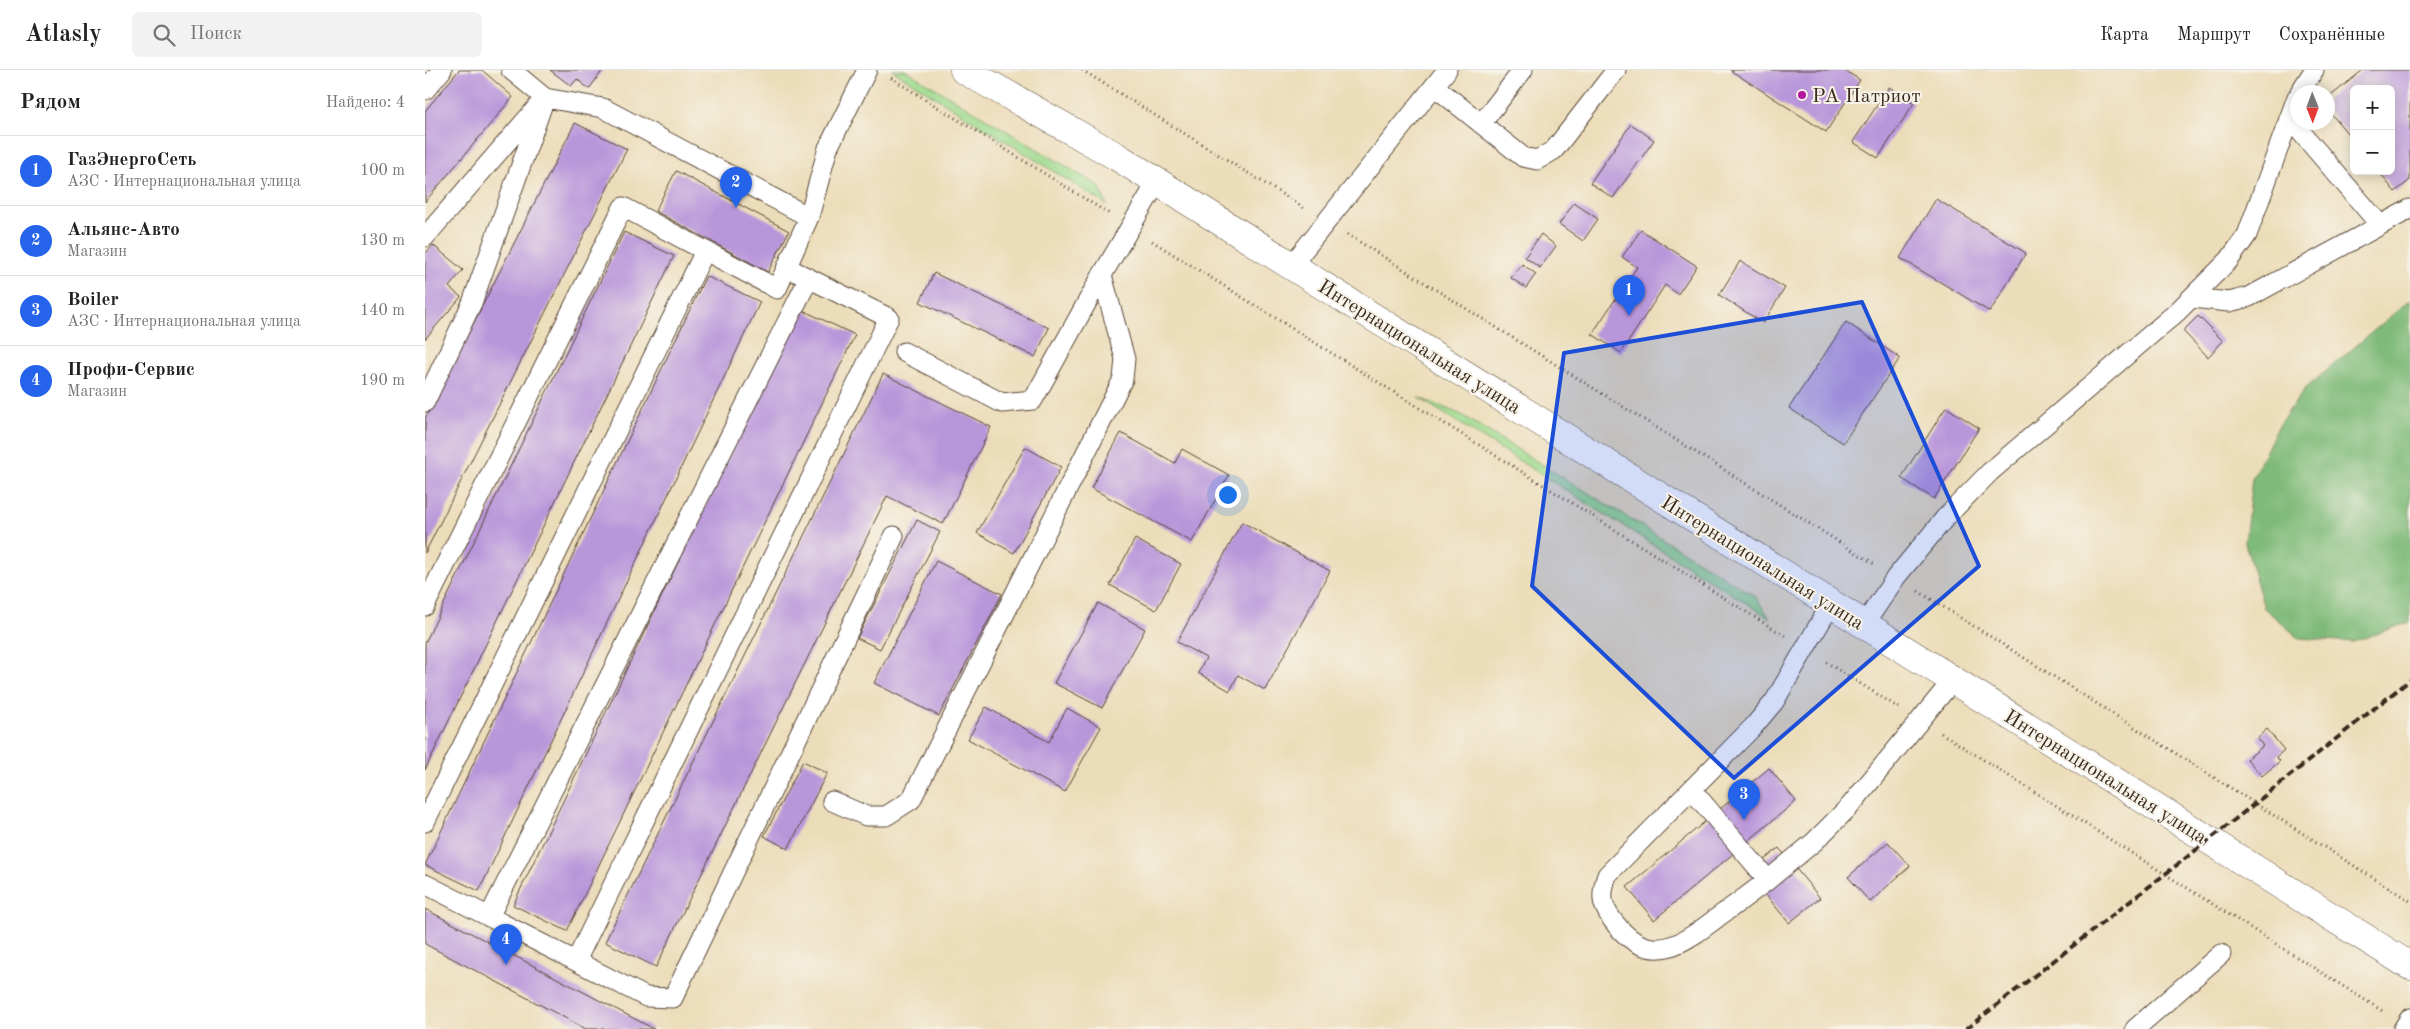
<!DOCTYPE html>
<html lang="ru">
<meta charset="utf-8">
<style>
body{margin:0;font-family:"Old Standard TT",serif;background:#f2f2f2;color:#222}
.controls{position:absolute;right:15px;top:15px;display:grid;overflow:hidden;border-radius:8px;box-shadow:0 2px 12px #0003}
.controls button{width:45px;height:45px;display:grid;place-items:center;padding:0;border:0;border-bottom:1px solid #e0e0e0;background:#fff;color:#222;font:25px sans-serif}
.compass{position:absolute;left:1865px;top:15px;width:45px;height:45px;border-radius:50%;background:#fff;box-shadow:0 2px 12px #0003;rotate:179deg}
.you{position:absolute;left:802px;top:424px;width:18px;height:18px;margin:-12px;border:4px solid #fff;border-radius:50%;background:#1a73e8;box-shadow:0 0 0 8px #1a73e833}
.badge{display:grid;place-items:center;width:32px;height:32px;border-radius:50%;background:#2563eb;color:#fff;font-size:16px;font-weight:700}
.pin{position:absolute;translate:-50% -41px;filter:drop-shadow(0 1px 2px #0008)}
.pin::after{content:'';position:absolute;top:26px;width:18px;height:15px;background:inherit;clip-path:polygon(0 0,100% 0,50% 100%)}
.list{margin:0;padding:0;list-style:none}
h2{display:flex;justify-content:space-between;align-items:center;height:65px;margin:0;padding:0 20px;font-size:21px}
h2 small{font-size:16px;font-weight:400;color:#767676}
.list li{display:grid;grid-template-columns:32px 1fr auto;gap:15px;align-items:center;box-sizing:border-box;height:70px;padding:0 20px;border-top:1px solid #e0e0e0}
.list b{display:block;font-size:19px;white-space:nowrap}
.list p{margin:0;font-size:16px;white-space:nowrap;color:#767676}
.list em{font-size:16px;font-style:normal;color:#767676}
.icon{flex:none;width:28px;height:28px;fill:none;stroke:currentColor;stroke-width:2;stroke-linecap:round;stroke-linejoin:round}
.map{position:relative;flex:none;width:1985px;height:959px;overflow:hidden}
header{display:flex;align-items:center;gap:30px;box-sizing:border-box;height:70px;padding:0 25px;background:#fff;border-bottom:1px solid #e0e0e0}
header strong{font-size:24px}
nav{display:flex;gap:28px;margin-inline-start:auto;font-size:18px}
.search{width:350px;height:45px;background:#f2f2f2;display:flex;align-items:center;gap:12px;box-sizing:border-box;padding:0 18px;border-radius:8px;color:#767676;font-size:19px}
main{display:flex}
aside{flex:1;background:#fff}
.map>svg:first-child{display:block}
</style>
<header>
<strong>Atlasly</strong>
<div class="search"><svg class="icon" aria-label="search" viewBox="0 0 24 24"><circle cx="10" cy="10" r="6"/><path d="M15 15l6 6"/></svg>Поиск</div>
<nav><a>Карта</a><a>Маршрут</a><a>Сохранённые</a></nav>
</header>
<main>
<aside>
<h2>Рядом<small>Найдено: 4</small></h2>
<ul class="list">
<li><span class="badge">1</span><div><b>ГазЭнергоСеть</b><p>АЗС · Интернациональная улица</p></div><em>100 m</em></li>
<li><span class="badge">2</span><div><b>Альянс-Авто</b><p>Магазин</p></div><em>130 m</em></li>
<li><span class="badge">3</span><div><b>Boiler</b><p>АЗС · Интернациональная улица</p></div><em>140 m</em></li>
<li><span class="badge">4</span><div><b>Профи-Сервис</b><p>Магазин</p></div><em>190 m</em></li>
</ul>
</aside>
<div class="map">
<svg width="1985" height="959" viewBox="0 0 1985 959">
<rect width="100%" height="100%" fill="#f7f3e8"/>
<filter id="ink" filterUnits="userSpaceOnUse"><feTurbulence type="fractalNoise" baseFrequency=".02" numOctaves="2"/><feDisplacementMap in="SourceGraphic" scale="10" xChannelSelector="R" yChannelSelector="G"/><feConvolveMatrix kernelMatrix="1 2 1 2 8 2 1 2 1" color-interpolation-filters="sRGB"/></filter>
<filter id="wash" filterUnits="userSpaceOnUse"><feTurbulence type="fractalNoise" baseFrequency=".0096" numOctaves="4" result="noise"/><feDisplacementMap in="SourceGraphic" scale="20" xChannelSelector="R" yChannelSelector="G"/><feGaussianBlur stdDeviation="1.12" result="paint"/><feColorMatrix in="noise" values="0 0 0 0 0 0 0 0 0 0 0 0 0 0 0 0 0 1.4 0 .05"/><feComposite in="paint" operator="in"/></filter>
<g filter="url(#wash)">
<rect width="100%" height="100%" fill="#ecddba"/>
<path fill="#9eda8d" stroke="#6c8256" d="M467,0H480L674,116L682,135Z
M994,328L1035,344L1330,526L1345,548Z"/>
<path fill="#7eba78" stroke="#5c724b" d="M1985,230V552L1928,572L1874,568L1839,538L1820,473L1827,408L1855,353L1880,319Z"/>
<g id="blocks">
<path fill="#b996da" d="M34,0H57L88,27L0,132V41Z
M125,0H178L164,19L152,9L146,16Z
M1305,0H1419L1435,10L1401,62Z
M1938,0H1985V110L1970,122L1953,101H1966V19H1929V71L1902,39V29Z
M1464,17L1489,33L1453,88L1428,72Z
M150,53L202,79L0,483V349Z
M1206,54L1229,70L1188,128L1165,113Z
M251,101L364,161L343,202L230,141Z
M1511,129L1601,183L1565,242L1475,188Z
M1149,133L1173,149L1158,171L1134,154Z
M1216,160L1272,196L1253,224L1240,215L1196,283L1167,264L1212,197L1197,187Z
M199,162L249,186L0,700V573Z
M1116,164L1131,176L1115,198L1100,187Z
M8,175L38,200L24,217L36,227L0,269V184Z
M1315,191L1360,218L1338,253L1294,225Z
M1097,194L1111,204L1101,218L1086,208Z
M509,203L624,258L610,287L495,232Z
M281,206L335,232L54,821L0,795Z
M375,239L430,265L142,861L88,835Z
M1773,246L1798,271L1783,287L1758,261Z
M1421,252L1475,288L1418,373L1364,338Z
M458,304L566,357L518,454L462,426L231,897L180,872Z
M1521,337L1554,358L1509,429L1476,408Z
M696,363L750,393L757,379L804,405L767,472L666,418Z
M600,377L636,397L589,483L552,463Z
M492,450L515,462L455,579L432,568Z
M817,452L905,501L840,620L813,605L805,621L773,603L781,588L752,572Z
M710,469L756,494L731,540L685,515Z
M511,491L577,524L514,646L449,613Z
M673,533L720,559L677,638L629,613Z
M561,637L624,672L642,638L676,657L640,722L543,669Z
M1842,659L1859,680L1851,687L1855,691L1837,706L1822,689L1838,676L1832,668Z
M378,691L402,703L363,779L339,766Z
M1344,698L1371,731L1229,850L1202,817Z
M1463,772L1485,796L1445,832L1423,807Z
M1354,778L1395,828L1364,853L1323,803Z
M0,839L229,959H161L0,874Z"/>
</g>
</g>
<g filter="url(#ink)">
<use href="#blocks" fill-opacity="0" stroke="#564535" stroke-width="1"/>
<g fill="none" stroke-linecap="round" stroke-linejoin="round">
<defs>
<path id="service" d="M1009,16L1098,87L1112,90L1129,80L1191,0
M0,20L17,0
M1875,22L1889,0
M1864,48L1955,155
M1056,54L1098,0
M384,147L403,78L442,0
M0,167L120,28L178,38L384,147L352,219L198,137L0,536
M866,196L1022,0
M1767,228L1804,232L1824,227L1985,139
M479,282L577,333L608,330L677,205L732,112
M0,332L47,233L120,28L86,0
M1439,555L1471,507L1520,448L1565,402L1752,242L1804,190L1822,165L1872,27
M1267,720L1343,810L1389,772L1425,736L1528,610
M407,731L441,746H461L486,730L698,309L700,289L677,205
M0,752L280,181
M1343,810C1326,823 1310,835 1293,847C1259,873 1228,897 1193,857C1177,838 1174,828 1182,805L1328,657L1349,632L1406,534
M0,814L221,927L248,928L469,466
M64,847L384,208
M151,891L464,248L363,198
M1710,959L1796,884
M1978,959L1985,948"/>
<path id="primary" d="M539,0L691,86L1985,896"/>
</defs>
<use href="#service" stroke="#564535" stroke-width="21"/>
<use href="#primary" stroke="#564535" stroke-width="29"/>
<path stroke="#564535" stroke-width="3" stroke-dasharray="1 4" stroke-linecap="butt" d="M657,0L881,139
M466,8L686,145
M922,164L1451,495
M727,171L1360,566
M1493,521L1985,831
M1401,592L1474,638
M1516,663L1959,942"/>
<use href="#service" stroke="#fff" stroke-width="19"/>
<use href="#primary" stroke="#fff" stroke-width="28"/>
<path stroke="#3b2a1e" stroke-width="4" stroke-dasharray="8 4" stroke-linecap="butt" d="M1541,959L1784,770L1985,610"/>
</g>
</g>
<path fill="#1d4ed8" fill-opacity="0.2" stroke="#1d4ed8" stroke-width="4" stroke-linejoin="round" d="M1437,232L1554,496L1309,708L1107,516L1139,283Z"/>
<circle fill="#b5179e" stroke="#f7f3e8" stroke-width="2" cx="1377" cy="25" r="5"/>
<g text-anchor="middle" stroke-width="4" stroke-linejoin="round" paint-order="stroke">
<g font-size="20" fill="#3b2a1e" stroke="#f7f3e8" text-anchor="start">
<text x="1387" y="32">РА Патриот</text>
</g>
<g font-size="20" fill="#3b2a1e" stroke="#f7f3e8">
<text transform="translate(995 276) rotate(32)" y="7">Интернациональная улица</text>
<text transform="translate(1338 492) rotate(32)" y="7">Интернациональная улица</text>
<text transform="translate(1681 706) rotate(32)" y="7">Интернациональная улица</text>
</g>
</g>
</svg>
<div class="controls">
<button>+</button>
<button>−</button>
</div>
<svg class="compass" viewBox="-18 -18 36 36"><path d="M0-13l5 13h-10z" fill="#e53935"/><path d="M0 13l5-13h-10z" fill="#767676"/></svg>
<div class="you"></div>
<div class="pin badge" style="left:1204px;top:246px">1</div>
<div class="pin badge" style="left:311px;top:138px">2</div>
<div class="pin badge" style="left:1319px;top:750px">3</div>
<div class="pin badge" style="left:81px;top:895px">4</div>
</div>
</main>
